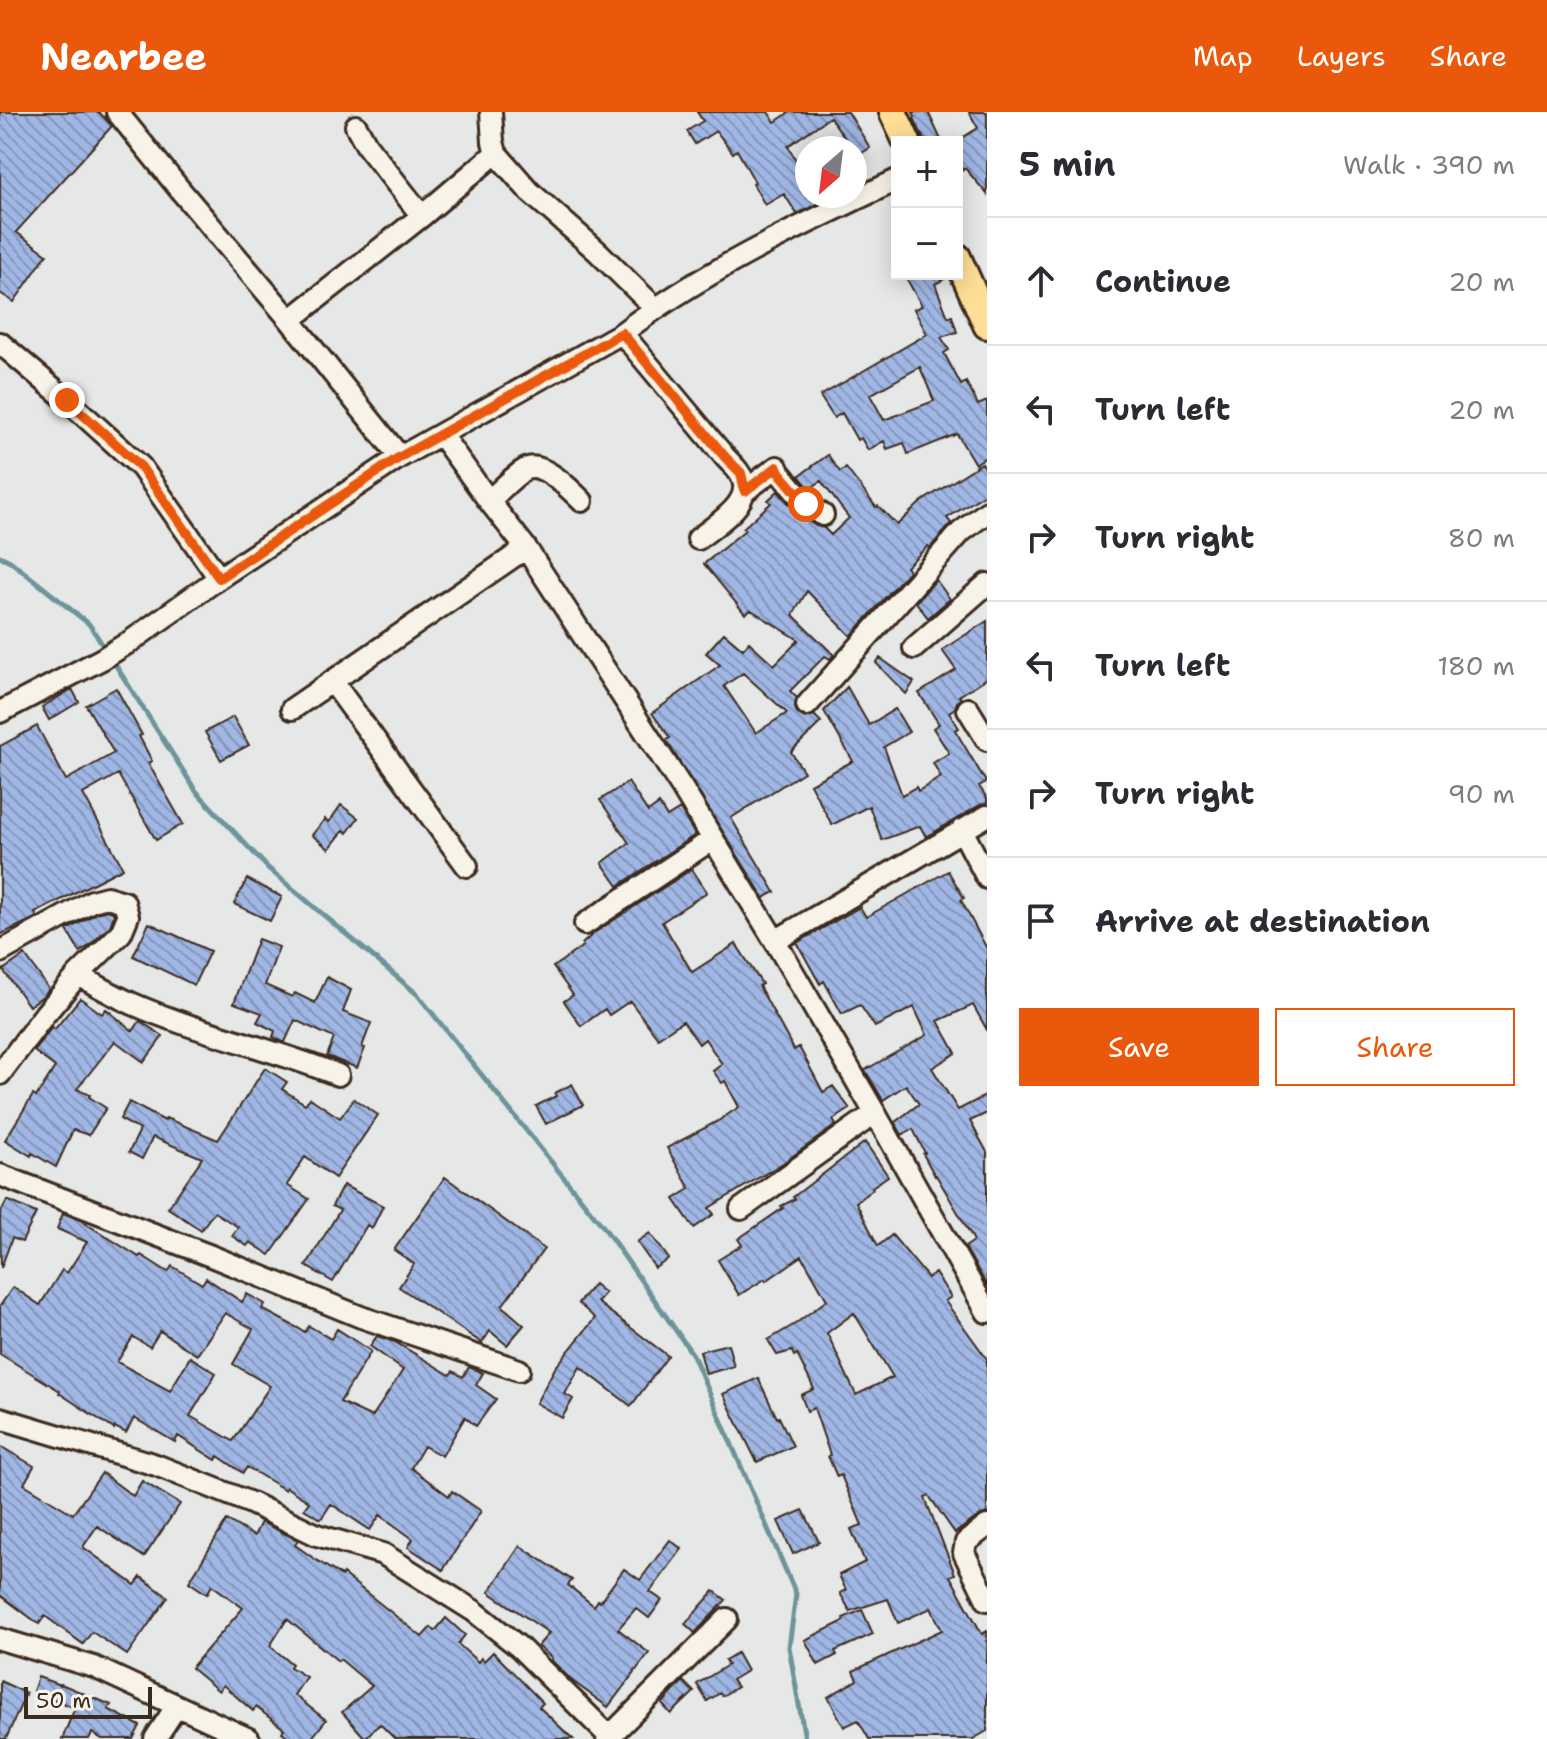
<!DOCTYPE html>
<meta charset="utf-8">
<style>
body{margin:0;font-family:"Shantell Sans",sans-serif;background:#f7f7f7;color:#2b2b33}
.controls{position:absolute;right:24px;top:24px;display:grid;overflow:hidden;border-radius:0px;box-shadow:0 4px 20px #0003}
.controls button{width:72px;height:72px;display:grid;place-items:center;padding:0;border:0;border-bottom:2px solid #e1e1e2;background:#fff;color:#2b2b33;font:40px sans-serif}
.compass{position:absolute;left:795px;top:24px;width:72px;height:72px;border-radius:50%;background:#fff;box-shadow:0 4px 20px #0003;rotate:208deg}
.scale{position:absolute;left:24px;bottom:20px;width:128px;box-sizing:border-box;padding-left:8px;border:4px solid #3b2a1e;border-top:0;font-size:22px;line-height:28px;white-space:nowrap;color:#3b2a1e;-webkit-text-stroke:6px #f7f3e8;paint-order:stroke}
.stop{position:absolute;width:24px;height:24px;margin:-18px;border:6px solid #ea580c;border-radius:50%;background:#fff}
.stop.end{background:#ea580c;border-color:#fff;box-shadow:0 2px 8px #0008}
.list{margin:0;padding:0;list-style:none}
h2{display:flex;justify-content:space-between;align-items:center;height:104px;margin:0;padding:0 32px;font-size:34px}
h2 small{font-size:26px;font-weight:400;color:#7c7c81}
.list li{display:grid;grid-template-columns:52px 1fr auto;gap:24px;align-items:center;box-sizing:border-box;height:128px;padding:0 32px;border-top:2px solid #e1e1e2}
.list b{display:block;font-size:30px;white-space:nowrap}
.list em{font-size:26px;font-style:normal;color:#7c7c81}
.actions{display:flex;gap:16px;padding:24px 32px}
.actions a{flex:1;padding:18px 0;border:2px solid #ea580c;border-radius:0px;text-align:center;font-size:28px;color:#ea580c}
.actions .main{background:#ea580c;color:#fff}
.icon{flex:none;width:44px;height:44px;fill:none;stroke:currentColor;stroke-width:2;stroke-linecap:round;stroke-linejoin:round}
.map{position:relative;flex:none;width:987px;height:1627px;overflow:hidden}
header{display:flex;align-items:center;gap:48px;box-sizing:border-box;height:112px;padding:0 40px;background:#ea580c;color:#fff}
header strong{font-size:38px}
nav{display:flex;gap:44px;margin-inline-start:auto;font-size:28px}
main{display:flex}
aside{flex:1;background:#fff}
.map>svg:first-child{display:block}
</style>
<header>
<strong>Nearbee</strong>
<nav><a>Map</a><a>Layers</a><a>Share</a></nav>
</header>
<main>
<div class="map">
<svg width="987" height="1627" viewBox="0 0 987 1627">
<defs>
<pattern id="building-back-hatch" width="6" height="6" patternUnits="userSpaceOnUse" patternTransform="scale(2)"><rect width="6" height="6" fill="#a0b7e5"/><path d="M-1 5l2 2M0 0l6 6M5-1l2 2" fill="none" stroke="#8495b9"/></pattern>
</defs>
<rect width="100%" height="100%" fill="#e6e7e7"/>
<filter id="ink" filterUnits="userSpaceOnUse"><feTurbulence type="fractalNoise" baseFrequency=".0125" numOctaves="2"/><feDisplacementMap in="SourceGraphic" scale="16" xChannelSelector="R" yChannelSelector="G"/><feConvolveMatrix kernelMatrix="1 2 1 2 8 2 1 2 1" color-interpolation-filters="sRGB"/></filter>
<g filter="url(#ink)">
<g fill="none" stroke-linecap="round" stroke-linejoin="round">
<path stroke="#6c9499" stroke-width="5" d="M0,444L10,449L89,512L106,538
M111,546L196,679L268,756L417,882L605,1117L693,1243L796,1482L789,1535L805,1627"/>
</g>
<path fill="url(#building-back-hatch)" stroke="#3b2a1e" stroke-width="2" fill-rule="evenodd" d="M0,0H99L112,14L16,120L47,142L14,190L0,181Z
M697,0H768L775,10L790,0H848L870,36L857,44L855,36H852L830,5L788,34L807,68V84H833L797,102L784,82L765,93L753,72L755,70L737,38L733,41L716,19L695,32L687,19L703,9Z
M913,0H928L942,30H925L914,6L915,5Z
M969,0H987V82L965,56L963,58L957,48V29L978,16Z
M904,162H947L948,165L935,172L948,205L952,204L957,220L941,225L949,238L944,241L961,273L966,270L978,293L987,289V344L975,352L957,322L908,342L904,331L887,337L884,329L868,338L861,326L857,328L842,301L834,306L820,284L927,222L914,197L922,194ZM920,255L934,289L884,308L870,283Z
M828,343L840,360L846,356L876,395L878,394L897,413L921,390L982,351L987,359V381L947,406L951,411L930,436L928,434L906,455L909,459L851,524L807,479L793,503L834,543L830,547L825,544L790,579L797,586L795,596L798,602L805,606L814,603L821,610L791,640L804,660L731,706L775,780L764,786L666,628L670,626L652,601L720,553L706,541L724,521L743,537L749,530L774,553L799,528L751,498L745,502L704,452L745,418L743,416L771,391L768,388L778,379L799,403L816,414L824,416L831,423L849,406L821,369L810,377L799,364ZM743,561L787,601L756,621L724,574Z
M936,468L950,487L928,506L916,490Z
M987,509V566L959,584L961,586L957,590L955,596L949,600L959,616L955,618L986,670L979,674L987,686V691L980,693L926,725L920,714L882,728L869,694L832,713L810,672L853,649L824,599L847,575L869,613L895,597L909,620L884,635L902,683L916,675L918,679L941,665L933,651L949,641L933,616L939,612L919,581L956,558L942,538Z
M880,546L914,570L906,582L876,551Z
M116,576L142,623L139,624L152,649L148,651L183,712L156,728L118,662L83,682L123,756L35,801L37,805L0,823V634L37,614L66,668L114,641L86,593Z
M72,577L79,590L49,608L42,595Z
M233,605L249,633L221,648L205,620Z
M628,670L648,700L659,692L667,705L680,697L695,723L618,774L602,751L629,731L600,688Z
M341,693L358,706L347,721L344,718L329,737L312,723L325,707L329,710Z
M692,757L707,780L662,810L692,860L736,832L762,872L759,874L794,938L799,935L823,980L833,974L850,997L833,1008L836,1013L783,1051L709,1096L714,1102L694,1116L674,1087L690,1077L667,1036L718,1009L739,995L725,969L722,971L713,959L722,952L705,927L699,932L683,909L658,926L630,889L609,903L605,897L581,914L564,889L573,883L553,855L583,834L582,832L594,821Z
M948,759L964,786L961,788L987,837V918L973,893L938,909L956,941L932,956L958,998L987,983V1001L970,1009L987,1040V1174L965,1135L974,1129L971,1123L936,1063L935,1064L923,1042L925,1041L913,1017L902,1023L895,1010L919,992L906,973L883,988L865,958L927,923L914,895L875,915L860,893L842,902L824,869L820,872L797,831L860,795L866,805Z
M247,767L282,785L270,809L234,792Z
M107,798L113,800L114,803L110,814L89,834L80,840L67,818L97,801Z
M149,811L210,839L194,873L133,844Z
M258,827L279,835L265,873L292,885L295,881L315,891L327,865L351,878L343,900L371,911L362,935L365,936L357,956L327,944L334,926L295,908L285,930H283L273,925L275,919L257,910L262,901L234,891Z
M25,843L49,877L43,884L29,894L3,858Z
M80,886L102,902L106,897L133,919L140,909L163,924L144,950L115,929L77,977L90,983L89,985L106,996L89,1023L73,1018L56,1055L32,1041L31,1044L5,1028L33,983L36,985L55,955L34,939L52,915L55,917Z
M265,956L287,970L282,977L305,992L310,986L340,1006L354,987L378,1003L335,1066L305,1045L287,1073L309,1087L270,1143L250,1130L247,1134L232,1124L238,1115L214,1100L201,1118L168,1096L202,1046L153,1025L142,1047L129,1040L140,1018L120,1007L129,990L165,1009L166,1006L218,1028Z
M572,972L583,993L546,1012L536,994L556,984L555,981Z
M865,1030L888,1064L872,1075L873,1077L856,1090L878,1134L892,1123L928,1166L935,1161L951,1185L945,1189L987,1247V1401L979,1404L955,1421L929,1384L925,1386L955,1462L950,1464L982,1522L987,1519V1619L973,1627H869L858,1608L844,1615L828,1585L857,1568L853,1559L942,1518L931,1496L898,1511L888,1487L850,1499L840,1481L846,1478L839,1463L865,1450L851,1417L862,1413L841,1363L837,1365L828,1344L830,1343L814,1296L807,1299L801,1283L814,1277L797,1242L794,1244L792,1239L777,1243L768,1228L795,1212L827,1188L802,1144L766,1169L765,1167L739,1183L718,1148L742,1133L738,1127L783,1096L781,1094L795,1087L793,1085ZM854,1201L893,1265L856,1283L827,1221Z
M445,1065L544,1137L502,1194L524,1213L507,1233L490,1219L482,1231L399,1175L414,1152L394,1138Z
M343,1073L383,1094L372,1116L367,1113L333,1170L306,1154L340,1098L332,1094Z
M7,1088L36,1101L22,1130L12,1126L1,1156L0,1102Z
M63,1101L80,1108L139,1145L141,1143L168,1160L172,1154L202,1172L206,1166L242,1190L247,1182L265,1192L262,1197L305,1220L309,1214L331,1227L337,1217L371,1239L340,1290L372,1305L403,1258L370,1234L377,1224L395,1230L450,1263L453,1259L463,1265L469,1255L483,1261L476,1273L496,1287L476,1314L465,1305L442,1344L424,1334L411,1356L449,1384L452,1379L481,1399L443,1458L408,1435L413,1427L380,1403L370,1418L331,1392L321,1407L304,1397L309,1390L286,1375L285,1378L247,1355L243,1361L218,1344L216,1348L178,1324L175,1330L134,1306L126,1321L115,1315L114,1317L59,1281L60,1279L0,1242V1194L13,1175L40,1193L62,1158L67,1161L87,1130L57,1117ZM225,1201L253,1217L233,1252L270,1274L233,1329L190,1304L216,1261L190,1245L170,1279L117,1250L133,1225L150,1235L160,1219L197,1243Z
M650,1121L669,1147L655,1156L637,1130Z
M594,1172L605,1181L597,1190L668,1244L631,1294L580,1255L565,1282L573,1287L562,1306L536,1291L555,1256L595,1206L578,1191Z
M728,1232L734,1254L706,1262L700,1239Z
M758,1266L777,1306L779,1305L793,1334L757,1350L723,1282Z
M0,1334L34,1354L24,1372L73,1402L102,1361L133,1384L142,1369L180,1392L144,1445L97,1414L83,1435L135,1473L141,1465L168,1485L127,1543L92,1520L83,1532L45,1504L39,1512L0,1483Z
M803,1398L819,1430L793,1442L778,1409Z
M227,1408L254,1424L261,1410L298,1428L295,1433L316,1448L342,1464L343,1462L422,1525L431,1515L435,1519L446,1506L465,1523L458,1532L478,1550L481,1546L484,1549L493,1540L543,1591L539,1595L573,1627H395L380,1612L365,1626L342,1600L372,1574L340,1547L338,1549L287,1507L270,1534L292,1552L290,1555L306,1565L294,1583L326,1608L311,1627H291L282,1620L284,1617L256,1595L253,1599L223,1573L219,1579L191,1556L243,1496L212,1473L207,1482L189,1470Z
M670,1428L682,1437L650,1480L662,1488L649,1506L636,1496L618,1517L649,1541L608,1595L571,1568L551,1548L552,1546L538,1534L549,1521L489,1480L520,1434L572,1468L568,1473L594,1494L598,1488L600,1490L624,1457L640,1468Z
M714,1479L726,1488L695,1521L685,1512Z
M862,1498L873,1522L835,1539L837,1543L818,1553L805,1528L844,1509L843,1506Z
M737,1541L747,1559L732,1568L737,1575L722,1584L720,1581L707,1589L697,1572L728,1553L725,1548Z
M38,1565L60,1573L61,1572L111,1593L108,1597L140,1614L133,1627H102L92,1621L89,1627H62L75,1596L33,1579Z
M0,1569L26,1581L6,1627H0Z
M683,1569L694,1580L671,1602L662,1592Z"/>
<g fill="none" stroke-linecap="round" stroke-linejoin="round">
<defs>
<path id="minor" d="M117,0L181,79L290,208L400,345
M491,0L493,30L496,41L530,80L597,139L655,196
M356,14L367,34L422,104
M290,208L422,104L496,41
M622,221L725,345C729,349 734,354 738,359C760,388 717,411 698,427
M0,231L67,288L141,355L219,466
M441,323L489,389L526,436L682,676L775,829L875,1001L987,1200
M745,379L777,355L779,360L806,392L823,403
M489,389C499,380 516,361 528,356C543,350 572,379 582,389
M914,536L987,472
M332,569L467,754
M807,593L961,420L987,400
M292,597L526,436
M968,597L987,628
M0,600L102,547L131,529L219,466L400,345L622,221C706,157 802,113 897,68
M962,718L987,766
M585,812L713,727
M775,829L987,704
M0,840L92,789L107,785L124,790L128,804L121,821L78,863L45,902L0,962
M78,863C96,873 114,884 133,892C199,921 271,936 338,963
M0,1063L211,1144L361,1205L519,1258
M741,1097L875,1001
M0,1306L156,1353L251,1391L317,1423L383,1442L474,1499L519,1535L612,1627
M987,1414L966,1430L964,1441L987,1488
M0,1527L94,1555L249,1627
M155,1627L176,1595
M607,1627L727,1507"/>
<path id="major" d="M893,0L907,30
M957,145L987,213"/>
</defs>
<use href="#minor" stroke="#3b2a1e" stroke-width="26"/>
<use href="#major" stroke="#3b2a1e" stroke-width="32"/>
<use href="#minor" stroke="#f7f3e8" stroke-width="20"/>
<use href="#major" stroke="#fedd96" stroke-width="26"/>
</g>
</g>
<g fill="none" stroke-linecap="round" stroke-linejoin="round" filter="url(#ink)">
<path stroke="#ea580c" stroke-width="10" d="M67,288L141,355L219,466L400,345L622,221L725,345L741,361L745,379L777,355L779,360L806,392"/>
</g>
</svg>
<div class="controls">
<button>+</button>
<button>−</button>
</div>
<svg class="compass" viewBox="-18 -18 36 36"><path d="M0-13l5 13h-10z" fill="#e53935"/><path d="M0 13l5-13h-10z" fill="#7c7c81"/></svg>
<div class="scale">50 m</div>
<div class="stop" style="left:806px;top:392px"></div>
<div class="stop end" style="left:67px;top:288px"></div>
</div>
<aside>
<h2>5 min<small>Walk · 390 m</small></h2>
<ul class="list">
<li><svg class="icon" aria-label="ahead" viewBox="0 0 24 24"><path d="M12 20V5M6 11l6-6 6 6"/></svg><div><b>Continue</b></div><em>20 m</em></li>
<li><svg class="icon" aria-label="left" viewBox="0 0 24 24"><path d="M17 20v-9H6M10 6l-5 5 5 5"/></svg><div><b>Turn left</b></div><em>20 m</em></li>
<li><svg class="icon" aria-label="right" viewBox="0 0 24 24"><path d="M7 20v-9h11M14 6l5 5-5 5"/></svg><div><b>Turn right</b></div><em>80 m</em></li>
<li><svg class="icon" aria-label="left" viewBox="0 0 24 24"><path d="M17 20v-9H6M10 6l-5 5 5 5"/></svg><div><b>Turn left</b></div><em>180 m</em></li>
<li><svg class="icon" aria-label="right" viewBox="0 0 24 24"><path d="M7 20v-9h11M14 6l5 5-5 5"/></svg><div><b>Turn right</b></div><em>90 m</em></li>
<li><svg class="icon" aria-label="arrive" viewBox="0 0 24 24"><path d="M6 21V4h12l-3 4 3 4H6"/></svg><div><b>Arrive at destination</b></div></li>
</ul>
<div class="actions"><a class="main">Save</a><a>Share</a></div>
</aside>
</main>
